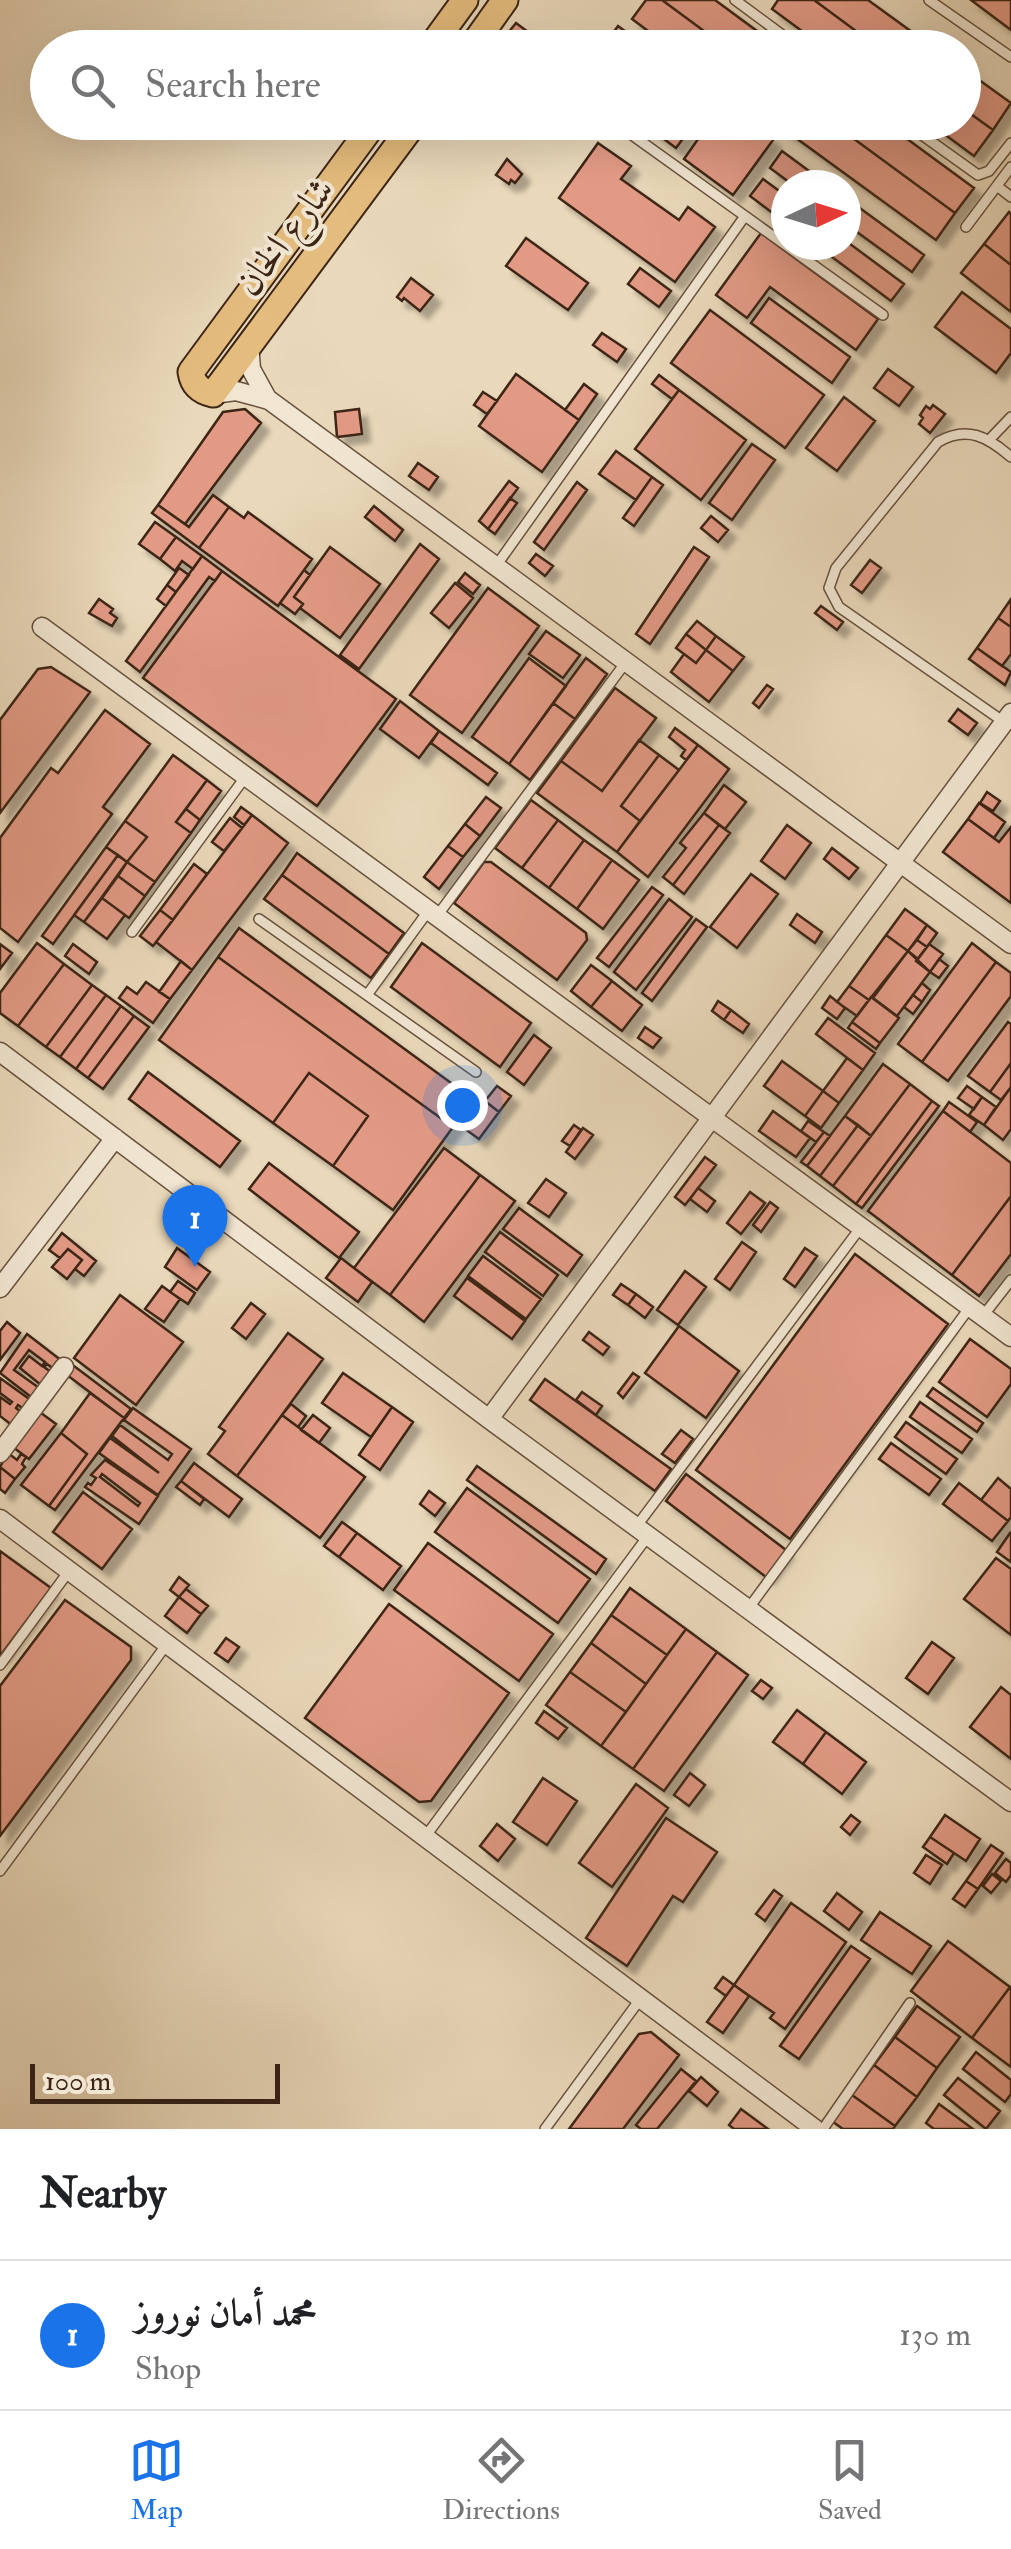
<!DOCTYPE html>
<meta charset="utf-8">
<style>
body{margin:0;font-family:"IM FELL Double Pica",Amiri,serif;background:#f6f6f6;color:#202124}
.compass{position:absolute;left:771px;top:170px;width:90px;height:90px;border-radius:50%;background:#fff;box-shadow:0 10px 40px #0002;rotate:86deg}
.scale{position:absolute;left:30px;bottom:25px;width:250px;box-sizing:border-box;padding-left:10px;border:5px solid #3d2515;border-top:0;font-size:28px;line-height:35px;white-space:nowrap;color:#3d2515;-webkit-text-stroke:8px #f1e6d2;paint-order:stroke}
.you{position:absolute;left:462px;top:1105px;width:35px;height:35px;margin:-25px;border:8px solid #fff;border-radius:50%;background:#1a73e8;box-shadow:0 0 0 15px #1a73e833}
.badge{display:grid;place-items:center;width:65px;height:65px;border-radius:50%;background:#1a73e8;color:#fff;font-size:32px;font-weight:700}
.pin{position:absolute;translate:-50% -82px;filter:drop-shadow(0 2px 5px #0008)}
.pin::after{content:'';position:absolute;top:52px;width:35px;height:30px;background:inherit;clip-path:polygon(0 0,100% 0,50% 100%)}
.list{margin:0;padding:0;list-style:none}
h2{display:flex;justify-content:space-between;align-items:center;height:130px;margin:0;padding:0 40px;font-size:42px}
h2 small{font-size:32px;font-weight:400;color:#757577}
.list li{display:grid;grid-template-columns:65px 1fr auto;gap:30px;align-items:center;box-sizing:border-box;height:150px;padding:0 40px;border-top:2px solid #e0e0e0}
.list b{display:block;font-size:38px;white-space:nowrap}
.list p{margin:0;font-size:32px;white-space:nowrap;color:#757577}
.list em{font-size:32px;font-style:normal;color:#757577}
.icon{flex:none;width:55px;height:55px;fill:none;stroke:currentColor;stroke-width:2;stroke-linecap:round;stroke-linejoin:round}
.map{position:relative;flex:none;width:1011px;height:2129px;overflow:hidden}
.search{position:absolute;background:#fff;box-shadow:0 10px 40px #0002;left:30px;right:30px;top:30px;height:110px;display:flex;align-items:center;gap:25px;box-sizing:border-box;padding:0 35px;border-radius:55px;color:#757577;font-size:38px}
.sheet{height:280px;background:#fff}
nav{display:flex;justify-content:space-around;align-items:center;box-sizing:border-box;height:140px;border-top:2px solid #e0e0e0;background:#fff;font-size:28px;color:#757577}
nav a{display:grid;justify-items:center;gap:5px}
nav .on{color:#1a73e8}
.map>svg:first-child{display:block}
</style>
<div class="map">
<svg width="1011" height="2129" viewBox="0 0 1011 2129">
<defs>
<filter id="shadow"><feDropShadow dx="8" dy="8" stdDeviation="2.5" flood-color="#0004"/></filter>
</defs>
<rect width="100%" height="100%" fill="#e9d8ba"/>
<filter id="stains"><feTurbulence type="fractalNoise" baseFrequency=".002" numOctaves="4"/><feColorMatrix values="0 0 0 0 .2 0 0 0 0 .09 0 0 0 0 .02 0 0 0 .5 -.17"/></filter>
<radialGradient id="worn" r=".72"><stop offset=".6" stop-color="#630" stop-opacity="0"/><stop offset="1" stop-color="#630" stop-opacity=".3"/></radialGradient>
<path fill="#e29a85" stroke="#3d2515" stroke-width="2.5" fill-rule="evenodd" filter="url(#shadow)" d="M646,0H662L727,48H671L632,19Z
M662,0H715L780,48H727Z
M778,0H814L879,48H825L772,9Z
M814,0H868L934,48H879Z
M971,0H1011V30Z
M516,23L528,32L520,42L508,33Z
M618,26L643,44L640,48H602Z
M964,69L1011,103L993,130L964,109Z
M964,109L993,130L974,156L928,122H964Z
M641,122H695L676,148Z
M710,122H749L773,140L733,195L684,159Z
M774,122H831L955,213L936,240Z
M831,122H884L974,188L955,213Z
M598,143L631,166L621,179L679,220L688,207L715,227L675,282L559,198Z
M782,151L828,185H793L770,168Z
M507,159L522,174L515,183L511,180L509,184L496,175Z
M763,179L786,196V223L750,196Z
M846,198L924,255L912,272L846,224Z
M1009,212L1011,214V265L984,244Z
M761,233L878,319L856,350L770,287L747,318L716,295Z
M526,238L588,283L568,310L506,266Z
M846,241L904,284L891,301L816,245H846Z
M984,244L1011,265V312L961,273Z
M640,268L671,291L659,307L628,284Z
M411,278L433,295L420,311L404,298L402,301L397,297Z
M962,292L1011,329V353L996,373L935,327Z
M769,298L850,357L832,383L751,323Z
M710,310L824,395L785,448L671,363Z
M602,333L626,349L617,362L593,345Z
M888,369L913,387L899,406L874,388Z
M516,374L579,420L542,472L479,426Z
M659,375L679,390L672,399L652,384Z
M584,384L597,394L579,420L565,410Z
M679,390L746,440L701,500L635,449Z
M483,392L497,401L487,414L474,405Z
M844,397L875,421L837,471L806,448Z
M933,405L945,414L930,433L919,424L923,418L920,415L926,406L930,409Z
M245,409L261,423L185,524L158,505L223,412Z
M359,409L362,434L337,437L335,412Z
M752,444L775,460L732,520L709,503Z
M616,451L652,477L636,500L599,474Z
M418,463L438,477L429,490L409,476Z
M652,477L663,485L634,526L623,518Z
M509,481L518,488L488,529L479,521Z
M577,482L587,490L544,550L534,542Z
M213,495L229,507L199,548L152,513L158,505L189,527Z
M510,498L517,503L495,534L488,529Z
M374,506L403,530L395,541L365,517Z
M229,507L244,518L248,512L312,559L278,606L199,548Z
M711,516L728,530L718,542L701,528Z
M155,522L176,537L160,559L139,544Z
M176,537L202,556L193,569L182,561L175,571L160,559Z
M420,544L439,559L359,669L340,655Z
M330,547L380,584L340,638L300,608L303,604L294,597Z
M694,547L709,557L650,644L636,634Z
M536,554L553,566L545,576L529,563Z
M202,556L222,571L215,581L209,577L140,672L126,661Z
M870,560L881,568L862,593L851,585Z
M179,568L189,575L176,592L167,585Z
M304,570L310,575L294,597L303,604L295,614L280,603Z
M222,571L396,699L317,806L143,678Z
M465,573L480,585L473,594L458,582Z
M455,583L473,598L449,628L431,613Z
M167,585L176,592L166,606L157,599Z
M488,588L539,626L462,733L410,695Z
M99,599L113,609L110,613L117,618L112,626L89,613Z
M1011,599V627L998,618Z
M821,606L843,622L837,630L815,613Z
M998,618L1011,627V654L1002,666L977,648Z
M697,621L716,636L706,650L686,634Z
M546,631L580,655L563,678L529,654Z
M686,634L706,650L696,663L676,648Z
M716,636L744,657L733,671L706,650Z
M977,648L1011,672L1005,685L969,659Z
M706,650L733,671L709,702L671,672L684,654L696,663Z
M529,658L566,686L509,764L472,737Z
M586,658L607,674L575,719L553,703Z
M51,667L90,692L0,813V720L38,669Z
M767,685L773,689L759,708L753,703Z
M615,688L656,718L602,791L561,761Z
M400,701L439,731L419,758L380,729Z
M553,703L575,719L530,780L509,764Z
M958,709L977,723L968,735L949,721Z
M105,710L150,744L103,807L112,814L18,942L0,928V838L51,768L58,773Z
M675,728L698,745L686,760L681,756L685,750L669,737Z
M439,731L497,773L488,785L431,743Z
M639,740L659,755L621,806L640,821L617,852L537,793L561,761L602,791Z
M698,745L729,769L648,877L617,852Z
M173,755L207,780L176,822L191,833L155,882L127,862L147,837L125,821Z
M659,755L679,770L640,821L621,806Z
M207,780L221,791L200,820L186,809Z
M724,785L746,802L725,829L704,813Z
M987,792L1000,801L993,811L980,803Z
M486,797L501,808L480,836L465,824Z
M531,800L558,820L522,868L495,848Z
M979,803L1005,822L994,838L968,819Z
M241,807L252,815L244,825L234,817Z
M186,809L200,820L191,833L176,822Z
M704,813L719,825L673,885L663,877L686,848L680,843Z
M252,815L288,843L192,970L156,942Z
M230,818L242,828L224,851L212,842Z
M968,819L999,842L1011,827V903L943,852Z
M558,820L584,840L549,888L522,868Z
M125,821L147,837L127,862L106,847Z
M465,824L480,836L463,857L448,846Z
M719,825L730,833L684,894L673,885Z
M787,825L811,843L785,879L761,861Z
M584,840L612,860L577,909L549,888Z
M448,846L463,857L439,889L424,877Z
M106,847L118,855L53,944L42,936Z
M832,848L858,868L849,879L824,859Z
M297,853L404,933L389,954L282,875Z
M118,855L127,862L84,922L74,915Z
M612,860L639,880L603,929L577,909Z
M127,862L155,882L145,896L118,876Z
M484,862H491L586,933L587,940L557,980L454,903Z
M194,864L207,874L173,920L160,910Z
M751,874L778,894L737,948L710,927Z
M282,875L389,954L371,978L264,899Z
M118,876L145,896L129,918L102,898Z
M652,887L663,895L609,967L597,958Z
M102,898L125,915L107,939L84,922Z
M669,899L692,917L636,990L614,972Z
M905,909L927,925L908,951L886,935Z
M160,910L173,920L153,946L140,936Z
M797,914L822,932L815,943L790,925Z
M696,919L707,927L652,1001L642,993Z
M927,925L937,933L927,947L917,940Z
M239,928L473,1099L453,1127L218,957Z
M886,935L908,951L869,1000L849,986Z
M917,940L927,947L918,959L908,951Z
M37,943L64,964L18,1026L0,1013V993Z
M422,943L531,1023L500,1067L391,987Z
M972,943L996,962L922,1062L898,1044Z
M0,944L12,953L0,969Z
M73,944L97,962L89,974L65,956Z
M929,944L943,954L930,972L916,961Z
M908,951L930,972L897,1016L873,998Z
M218,957L453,1127L393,1210L333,1166L368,1116L309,1073L273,1123L159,1040Z
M939,959L948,966L939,978L930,972Z
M181,961L192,970L170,999L159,992Z
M996,962L1011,973V996L948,1081L922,1062Z
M64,964L92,985L46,1047L18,1026Z
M591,965L612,981L591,1007L571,991Z
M612,981L642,1005L622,1031L591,1007Z
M146,982L170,999L153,1023L119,998L127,987L137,994Z
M922,983L930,990L922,1002L913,995Z
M92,985L106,995L60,1057L46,1047Z
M849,986L869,1000L857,1016L837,1002Z
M106,995L121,1006L76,1069L60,1057Z
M913,995L922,1002L913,1014L904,1007Z
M830,996L845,1008L837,1019L822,1008Z
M871,997L899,1018L880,1043L852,1022Z
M718,1001L731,1010L724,1020L712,1011Z
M121,1006L134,1016L88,1078L76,1069Z
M731,1010L749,1024L743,1033L724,1020Z
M134,1016L149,1027L103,1089L88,1078Z
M828,1018L875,1053L863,1070L816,1034Z
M852,1022L880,1043L876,1049L848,1028Z
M1008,1022L1011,1024V1063L990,1092L968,1076Z
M645,1027L661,1038L653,1048L638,1038Z
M534,1035L551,1048L524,1085L507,1072Z
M847,1058L863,1070L839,1103L823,1091Z
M782,1061L823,1091L805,1116L764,1086Z
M1011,1063V1087L1001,1100L990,1092Z
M883,1064L910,1084L871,1136L845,1116Z
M148,1072L240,1141L220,1167L129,1099Z
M309,1073L368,1116L333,1166L273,1123Z
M910,1084L932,1101L856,1204L833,1186Z
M497,1086L511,1096L499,1112L485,1101Z
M967,1086L982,1097L974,1109L958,1098Z
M1011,1087V1129L1003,1140L984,1125Z
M823,1091L839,1103L821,1128L805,1116Z
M982,1097L996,1107L984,1125L969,1115Z
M485,1101L499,1112L479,1139L465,1129Z
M932,1101L939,1106L862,1208L856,1204Z
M949,1102L977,1122L970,1132L943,1111Z
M773,1111L810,1138L796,1157L759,1131Z
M943,1111L1011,1163V1196L952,1275L868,1211Z
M845,1116L858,1125L820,1176L807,1166Z
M808,1121L824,1132L816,1142L801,1131Z
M574,1125L581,1130L570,1146L562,1141Z
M858,1125L871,1136L833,1186L820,1176Z
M583,1128L593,1135L575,1159L566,1152Z
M824,1132L830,1136L807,1166L801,1162Z
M444,1148L480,1175L390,1295L354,1268Z
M705,1157L716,1165L685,1205L675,1197Z
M269,1163L359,1232L339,1258L249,1189Z
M480,1175L515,1201L424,1322L390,1295Z
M546,1179L566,1193L549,1217L528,1203Z
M698,1188L715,1201L707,1212L690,1199Z
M750,1192L765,1203L741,1234L727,1223Z
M1011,1196V1254L979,1296L952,1275Z
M770,1202L778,1208L761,1232L753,1225Z
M519,1208L582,1255L567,1276L503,1229Z
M500,1232L558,1275L543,1296L485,1252Z
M62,1233L96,1261L84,1276L75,1269L82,1260L68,1249L60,1258L49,1250Z
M742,1242L756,1252L730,1290L715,1279Z
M177,1248L210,1272L197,1290L165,1267Z
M805,1248L817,1256L795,1287L784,1279Z
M68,1249L82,1260L67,1279L52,1267Z
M855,1254L948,1324L790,1539L696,1470Z
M483,1256L541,1299L526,1319L468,1276Z
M341,1258L372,1282L358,1302L326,1278Z
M685,1271L706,1287L678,1325L657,1310Z
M467,1278L525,1321L512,1339L454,1296Z
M178,1281L195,1293L188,1304L170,1292Z
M621,1284L636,1294L628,1305L613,1295Z
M162,1286L180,1299L164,1322L145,1309Z
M636,1294L653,1307L645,1318L628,1305Z
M120,1295L183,1342L136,1405L74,1358Z
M251,1303L265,1314L246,1339L232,1328Z
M7,1322L20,1333L0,1360V1331Z
M679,1326L739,1371L706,1418L645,1373Z
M589,1332L609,1347L603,1355L583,1340Z
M288,1333L323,1359L237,1476L208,1454L225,1431L219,1427Z
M27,1334L62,1361L55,1370L47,1364L44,1367L51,1372L41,1385L20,1368L29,1356L42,1366L45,1362L29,1350L14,1370L42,1390L35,1400L0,1373Z
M970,1339L1011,1369V1384L987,1417L939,1382Z
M74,1366L131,1409L124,1418L67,1375Z
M343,1373L392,1407L371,1437L322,1403Z
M633,1373L639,1377L623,1398L618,1393Z
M0,1378L32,1401L25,1410L18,1405L16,1408L22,1413L13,1426L0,1416V1397L10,1404L12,1402L0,1393Z
M545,1379L671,1469L655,1491L530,1400Z
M933,1388L983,1423L977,1432L927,1396Z
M582,1392L602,1406L596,1415L576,1400Z
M90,1393L124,1418L55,1510L49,1506L87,1454L61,1433Z
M920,1402L972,1439L962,1453L910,1417Z
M291,1404L306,1416L298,1427L282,1415Z
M392,1407L413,1422L380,1470L359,1455Z
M133,1408L191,1449L158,1495L99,1453L110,1438L159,1473L112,1436L120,1425L168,1460L172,1454L124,1420Z
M37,1410L56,1424L29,1459L10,1445Z
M282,1415L365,1477L320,1538L237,1476Z
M313,1415L330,1428L319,1443L301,1430Z
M906,1422L957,1459L946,1474L895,1437Z
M681,1430L693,1439L675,1463L662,1454Z
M61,1433L87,1454L49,1506L21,1485Z
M891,1443L941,1479L929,1495L879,1459Z
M8,1453L17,1460L21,1454L26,1457L22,1464L25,1467L15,1479L0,1467Z
M105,1460L158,1496L139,1524L85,1487L88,1483L91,1485L96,1478L91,1475ZM102,1474L140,1503L138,1506L100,1477Z
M194,1463L242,1499L229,1517L181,1481Z
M477,1466L606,1559L596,1574L467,1480Z
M0,1467L15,1479L5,1493L0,1489Z
M686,1474L786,1550L766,1577L666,1501Z
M998,1478L1011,1489V1517L1008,1521L981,1500Z
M181,1481L204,1499L200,1505L176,1487Z
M959,1483L1008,1521L992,1541L943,1504Z
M467,1488L590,1579L558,1623L435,1532Z
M429,1491L445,1503L435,1516L420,1504Z
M83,1492L132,1529L102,1569L53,1532Z
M342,1522L357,1533L339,1557L324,1546Z
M357,1533L401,1566L383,1590L339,1557Z
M1010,1533L1011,1534V1562L997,1552Z
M428,1543L553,1634L519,1681L394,1590Z
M0,1551L51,1588L0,1656Z
M996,1558L1011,1569V1635L964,1599Z
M179,1577L189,1585L179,1597L170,1590Z
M630,1588L686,1629L667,1655L611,1615Z
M186,1589L208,1606L201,1614L179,1597Z
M179,1597L201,1614L187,1633L165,1616Z
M65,1600L131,1647V1660L0,1836V1686Z
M389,1604L509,1693L431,1801L419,1802L305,1718Z
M611,1615L667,1655L646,1684L591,1643Z
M686,1629L717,1652L633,1769L601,1746Z
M226,1638L239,1647L228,1662L215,1653Z
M932,1642L954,1658L928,1694L906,1678Z
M591,1643L646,1684L626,1712L570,1672Z
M717,1652L748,1675L664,1791L633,1769Z
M570,1672L626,1712L601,1746L546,1705Z
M761,1680L772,1688L763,1699L752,1691Z
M1001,1687L1011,1695V1759L970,1727Z
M797,1710L826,1732L803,1764L773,1742Z
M544,1711L567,1728L558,1739L536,1723Z
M826,1732L866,1762L842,1794L803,1764Z
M690,1773L705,1785L689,1806L674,1795Z
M543,1778L577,1801L547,1845L513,1822Z
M636,1784L668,1808L612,1887L579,1863Z
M851,1815L860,1822L850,1835L841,1827Z
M945,1815L980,1839L966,1861L930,1837Z
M666,1818L717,1852L683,1902L673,1896L627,1966L586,1938Z
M497,1824L515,1839L498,1861L480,1846Z
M930,1837L954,1853L947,1864L923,1847Z
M991,1845L1003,1853L978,1889L966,1881Z
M926,1855L942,1865L930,1884L914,1873Z
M1006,1859L1011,1863V1875L1006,1882L995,1873Z
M992,1874L1001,1881L991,1893L983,1886Z
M966,1881L978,1889L965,1907L953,1899Z
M774,1890L782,1896L765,1921L756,1914Z
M837,1893L862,1912L849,1930L824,1911Z
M791,1903L846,1942L785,2029L770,2018L774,2013L734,1985Z
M880,1912L931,1946L912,1974L861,1940Z
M948,1941L1010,1987L972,2038L911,1991Z
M851,1946L870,1959L799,2059L780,2046Z
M723,1977L734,1985L726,1996L715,1988Z
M734,1985L749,1996L723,2033L707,2022Z
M1010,1987L1011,1988V2067L972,2038Z
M917,2006L960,2037L937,2068L895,2037Z
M651,2032L679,2055L623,2129H569L639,2034Z
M895,2037L937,2068L917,2097L874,2065Z
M976,2052L1011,2080V2094L1005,2102L963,2069Z
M874,2065L917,2097L895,2126L852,2095Z
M681,2069L696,2081L657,2129H641L636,2125Z
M701,2077L718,2092L707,2106L689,2091Z
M958,2078L1000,2111L986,2129L944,2095Z
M852,2095L895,2126L893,2129H843L833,2122Z
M939,2104L973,2129H934L926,2123Z
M741,2109L768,2129H734L729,2125Z"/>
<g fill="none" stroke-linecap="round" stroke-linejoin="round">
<defs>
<path id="service" d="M735,0L800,48
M929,0L1011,57
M488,32L510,48
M614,122L883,315
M904,122L978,175L989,171L1011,143
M997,186L1011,197
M966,227L1011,167
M990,439L1011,417
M496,566L745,216
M1004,722L839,607L829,588L836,568L938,442C967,425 988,437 1011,457
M437,916L626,662
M259,919L476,1072
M132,932L246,776
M367,995L429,910
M983,1316L1011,1280
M636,1527L861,1227
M748,1609L970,1307
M0,1665L69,1571
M425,1837L648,1536
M0,1871L167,1644
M545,2129L641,1998
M823,2129L910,2003"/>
<path id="minor" d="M249,344L251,369L268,400
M213,394L236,391L269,400L1011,944
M42,627L1011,1337
M0,1052L489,1419L1011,1802
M0,1288L115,1138
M489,1419L1011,713
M0,1453L64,1367
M0,1519L815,2129"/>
<path id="primary" d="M430,48L465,0
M471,48L505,0
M375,122L191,372C193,385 200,391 213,394L415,122"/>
</defs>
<use href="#service" stroke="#68523e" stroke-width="12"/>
<use href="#minor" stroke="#68523e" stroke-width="21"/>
<use href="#primary" stroke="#3d2515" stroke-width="29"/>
<use href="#service" stroke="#f1e6d2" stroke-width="9"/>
<use href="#minor" stroke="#f1e6d2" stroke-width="18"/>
<use href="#primary" stroke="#e4bc7d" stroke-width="25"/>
</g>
<g text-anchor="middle" stroke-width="8" stroke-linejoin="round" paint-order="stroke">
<g font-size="38" fill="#3d2515" stroke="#f1e6d2">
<text transform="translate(284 236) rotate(-53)" y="13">شارع الخان</text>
</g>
</g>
<rect width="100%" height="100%" filter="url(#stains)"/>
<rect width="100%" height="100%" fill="url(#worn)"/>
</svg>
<svg class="compass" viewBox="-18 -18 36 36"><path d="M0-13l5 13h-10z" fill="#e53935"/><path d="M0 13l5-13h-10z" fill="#757577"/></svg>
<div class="scale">100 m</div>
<div class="you"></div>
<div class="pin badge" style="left:195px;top:1267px">1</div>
<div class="search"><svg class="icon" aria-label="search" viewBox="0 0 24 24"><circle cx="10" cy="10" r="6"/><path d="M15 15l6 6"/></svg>Search here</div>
</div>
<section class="sheet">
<h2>Nearby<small></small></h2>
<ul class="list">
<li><span class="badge">1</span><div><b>محمد أمان نوروز</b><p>Shop</p></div><em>130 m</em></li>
</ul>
</section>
<nav>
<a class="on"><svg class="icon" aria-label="map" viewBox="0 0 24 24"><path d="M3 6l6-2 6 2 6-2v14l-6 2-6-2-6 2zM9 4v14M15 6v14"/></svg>Map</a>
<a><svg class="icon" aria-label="directions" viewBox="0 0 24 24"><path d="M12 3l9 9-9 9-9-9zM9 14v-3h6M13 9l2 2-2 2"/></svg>Directions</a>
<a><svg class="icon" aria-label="saved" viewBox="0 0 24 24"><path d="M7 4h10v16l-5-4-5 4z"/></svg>Saved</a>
</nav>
